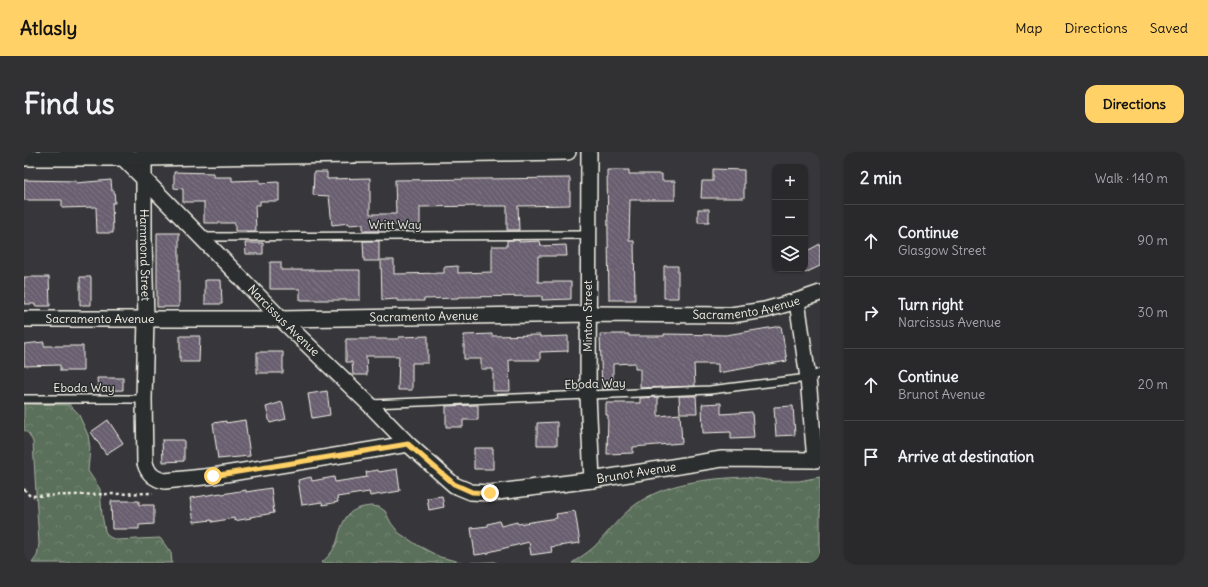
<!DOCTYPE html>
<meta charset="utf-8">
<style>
body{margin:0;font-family:Delius,sans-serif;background:#313134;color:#f1f3f6}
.controls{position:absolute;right:12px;top:12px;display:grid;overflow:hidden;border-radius:8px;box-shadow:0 1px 3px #0004}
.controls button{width:36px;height:36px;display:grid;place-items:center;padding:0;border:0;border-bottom:1px solid #454548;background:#29292c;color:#f1f3f6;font:20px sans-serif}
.stop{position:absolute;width:12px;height:12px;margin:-9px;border:3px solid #ffd166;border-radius:50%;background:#fff}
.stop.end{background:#ffd166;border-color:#fff;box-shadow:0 1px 4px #0008}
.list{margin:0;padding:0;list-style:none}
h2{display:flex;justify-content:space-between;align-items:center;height:52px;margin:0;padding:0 16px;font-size:17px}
h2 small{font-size:13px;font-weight:400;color:#a5a6a9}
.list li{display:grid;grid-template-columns:26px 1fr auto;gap:12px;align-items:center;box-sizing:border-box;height:72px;padding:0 16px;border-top:1px solid #454548}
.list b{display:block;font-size:15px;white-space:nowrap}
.list p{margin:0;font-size:13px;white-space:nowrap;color:#a5a6a9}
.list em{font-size:13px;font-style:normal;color:#a5a6a9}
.icon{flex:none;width:22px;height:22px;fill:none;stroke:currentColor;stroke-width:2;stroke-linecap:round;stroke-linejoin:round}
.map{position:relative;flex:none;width:796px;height:411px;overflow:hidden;border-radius:12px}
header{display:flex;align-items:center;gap:24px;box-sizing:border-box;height:56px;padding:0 20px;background:#ffd166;color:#111}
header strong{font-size:19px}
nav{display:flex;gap:22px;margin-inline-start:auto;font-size:14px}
.intro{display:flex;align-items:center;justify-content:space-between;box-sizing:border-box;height:96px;padding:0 24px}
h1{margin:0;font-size:28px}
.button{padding:10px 18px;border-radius:12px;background:#ffd166;color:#111;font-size:14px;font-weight:700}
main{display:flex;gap:24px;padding:0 24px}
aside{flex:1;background:#29292c;border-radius:12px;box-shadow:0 1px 3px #0004}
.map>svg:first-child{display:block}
</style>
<header>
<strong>Atlasly</strong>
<nav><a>Map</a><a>Directions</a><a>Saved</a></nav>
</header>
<div class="intro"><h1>Find us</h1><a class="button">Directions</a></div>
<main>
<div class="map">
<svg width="796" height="411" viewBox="0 0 796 411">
<defs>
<pattern id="forest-crowns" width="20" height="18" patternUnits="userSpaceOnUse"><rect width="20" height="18" fill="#5a6f5a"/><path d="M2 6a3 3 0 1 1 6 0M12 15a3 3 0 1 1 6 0" fill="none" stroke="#728472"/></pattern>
<pattern id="building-back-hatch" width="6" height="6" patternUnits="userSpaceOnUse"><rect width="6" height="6" fill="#695f6f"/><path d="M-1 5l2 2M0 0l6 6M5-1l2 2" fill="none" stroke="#7f7684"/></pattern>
</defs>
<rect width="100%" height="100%" fill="#37373b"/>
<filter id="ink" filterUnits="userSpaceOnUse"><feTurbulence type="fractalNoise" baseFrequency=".025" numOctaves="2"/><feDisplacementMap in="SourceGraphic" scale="8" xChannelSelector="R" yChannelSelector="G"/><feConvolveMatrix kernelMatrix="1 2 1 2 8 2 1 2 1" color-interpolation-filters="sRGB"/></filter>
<g filter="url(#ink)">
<path fill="url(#forest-crowns)" stroke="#a7b0a1" d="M0,252L46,253L54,261L64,283L66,296L64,319L76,337L78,363L81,379L85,385L93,388L136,386L147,401L148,411H8L13,404L15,392L9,290L5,282L0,278Z
M721,325L751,329H775L796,325V411H548C555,406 563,401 570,395C583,382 596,364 611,353C642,330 683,327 721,325Z
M347,354L355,355L361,359L367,371L375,381L395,394L416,405L440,411L470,410L473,411H297C303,406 308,401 311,394C313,391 314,386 315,382C321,363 326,356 347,354Z"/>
<path fill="url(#building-back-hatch)" stroke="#f4f1e8" d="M689,17L720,18V46H677L678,29H689Z
M583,18H605V22H638V29H651V48H606L605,89H610L611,148H585Z
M150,20L189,21V25H208V29L236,28V31L255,30V49H236V53H231L232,79H211V71H180V50H159V37L150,36Z
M290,20H303V27L346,26V62H372L371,28L546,26V53L494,54L495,78H483V54H461L396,55V73H355V79H339V72L325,73V71L308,73L305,44L289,43Z
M0,28L52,29V31L87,28L88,39L90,38L91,51H88L89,81H73L72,55L38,56V48H0Z
M674,57H685V70H674Z
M133,81H155V155H133Z
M483,88H495V90L516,89L517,94L542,93L543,104H514V130H547V147L518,148V144L434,145V146L400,147V149H373V147L358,148L357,108H370V122L420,121V115L434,114V121L468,120V94H483Z
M339,89H355V109H340Z
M221,91H239V102H222Z
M796,92V114L781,121V100Z
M246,110H257V118H336V148H276V137H246Z
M640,114H654V146H640Z
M0,125H25L26,154H11V152H0Z
M56,125H67V153H56Z
M181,128H197L198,152H181Z
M757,174L763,209L694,221V212H670L671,234L616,236V217H611V211L589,212V237H578L576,182H605V184H640V182L702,183Z
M468,182V184L516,183V185L544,184V199L516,200V208H485L486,239H469V217H457V207H440V183Z
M156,184H176L175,210H156Z
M404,184V211H388V238H374L375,204H342L343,223H329L328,210H322V187H375V185Z
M20,190V194H59V219H36V213L0,214V192Z
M233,200H259V221H233Z
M73,226H99V238L74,239Z
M303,239L306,263L288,266L284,242Z
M655,244H672L673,261H656Z
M634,245V264L656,262L658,291L609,295V301L583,302L584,263H582V251H616V246Z
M258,250L262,267L246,271L242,255Z
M697,251V262L728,260L730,286L707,287V280L679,281L678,252Z
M454,253V268H439V275H422V254Z
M769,254L771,283L752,284L750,255Z
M84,268L99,291L82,302L67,280Z
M221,268L226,304L194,307L189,271L202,269V271Z
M533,270V293H513V271Z
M138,288H160V309L139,310Z
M450,296H469V317H450Z
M373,317L376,339L346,344L345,340L313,345L314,350L299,353L298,350L278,353L274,328L287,325L288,329L310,325L311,330L343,325L342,320L354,318L355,320Z
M247,336L250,361L226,365L227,366L210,369V366L188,370V368L170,370L166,346L197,341L198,342L222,338V340Z
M418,344L420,355L405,358L403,346Z
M87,349H115V353H130V372L115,373V377H88Z
M551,359L556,391L527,395L528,400L507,403L505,390L465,400V401L451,403L447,376L464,374V372L475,369L477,374L493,370L494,372L533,366L532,362Z"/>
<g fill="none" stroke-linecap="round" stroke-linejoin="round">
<defs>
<path id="service" d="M178,85L565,83
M0,247H120
M347,252L686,238L784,226L796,221"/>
<g id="minor">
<path id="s1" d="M93,0L120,27L257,167L345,252L384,292L430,333L447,340L466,341L568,328L698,307L791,308L796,307"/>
<path id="s2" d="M120,0V87L122,167L120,247L121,311C124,322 130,327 141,329L189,324L384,292"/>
<path d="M565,0L564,243L568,328"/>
<path d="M0,6H121L544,0"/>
<path d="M773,149L784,226L791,308"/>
<path id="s3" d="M0,167H257L564,162L707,163L741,158L773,149L796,141"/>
</g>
</defs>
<use href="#service" stroke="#f4f1e8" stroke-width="10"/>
<use href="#minor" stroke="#f4f1e8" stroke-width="18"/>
<path stroke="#f4f1e8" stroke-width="2.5" stroke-dasharray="3 3" stroke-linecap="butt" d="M0,337L6,344L129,341"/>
<use href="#service" stroke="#2a2d2e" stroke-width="7"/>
<use href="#minor" stroke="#2a2d2e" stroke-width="15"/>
</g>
</g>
<g fill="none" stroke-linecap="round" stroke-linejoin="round" filter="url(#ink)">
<path stroke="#ffd166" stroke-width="5" d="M189,324L384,292L430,332L448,340L466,341"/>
</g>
<g text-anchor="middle" stroke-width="3" stroke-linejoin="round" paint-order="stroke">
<g font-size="12" fill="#f4f1e8" stroke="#2a2d2e">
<text x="371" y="77">Writt Way</text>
<text dy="4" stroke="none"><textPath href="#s2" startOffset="103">Hammond Street</textPath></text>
<text dy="4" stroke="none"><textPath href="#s3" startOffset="723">Sacramento Avenue</textPath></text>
<text transform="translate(564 164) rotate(-90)" y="4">Minton Street</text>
<text dy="4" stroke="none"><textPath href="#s3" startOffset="400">Sacramento Avenue</textPath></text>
<text dy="4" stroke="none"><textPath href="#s3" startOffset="76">Sacramento Avenue</textPath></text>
<text dy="4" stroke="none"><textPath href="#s1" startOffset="237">Narcissus Avenue</textPath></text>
<text transform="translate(571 232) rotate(-2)" y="4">Eboda Way</text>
<text x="60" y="240">Eboda Way</text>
<text dy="4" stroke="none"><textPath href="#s1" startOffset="659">Brunot Avenue</textPath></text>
</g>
</g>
</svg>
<div class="controls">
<button>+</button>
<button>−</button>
<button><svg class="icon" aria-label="layers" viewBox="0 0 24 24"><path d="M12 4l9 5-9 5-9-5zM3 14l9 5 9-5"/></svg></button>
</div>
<div class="stop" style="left:189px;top:324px"></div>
<div class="stop end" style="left:466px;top:341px"></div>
</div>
<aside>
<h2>2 min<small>Walk · 140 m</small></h2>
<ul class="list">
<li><svg class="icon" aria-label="ahead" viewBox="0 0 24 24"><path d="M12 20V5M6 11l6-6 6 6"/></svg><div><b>Continue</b><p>Glasgow Street</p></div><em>90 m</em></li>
<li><svg class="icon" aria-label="right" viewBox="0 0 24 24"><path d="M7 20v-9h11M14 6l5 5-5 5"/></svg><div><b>Turn right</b><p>Narcissus Avenue</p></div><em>30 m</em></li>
<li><svg class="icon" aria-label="ahead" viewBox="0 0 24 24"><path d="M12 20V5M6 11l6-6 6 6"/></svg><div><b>Continue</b><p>Brunot Avenue</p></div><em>20 m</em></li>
<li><svg class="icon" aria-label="arrive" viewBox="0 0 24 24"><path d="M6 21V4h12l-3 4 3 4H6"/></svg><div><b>Arrive at destination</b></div></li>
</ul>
</aside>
</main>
